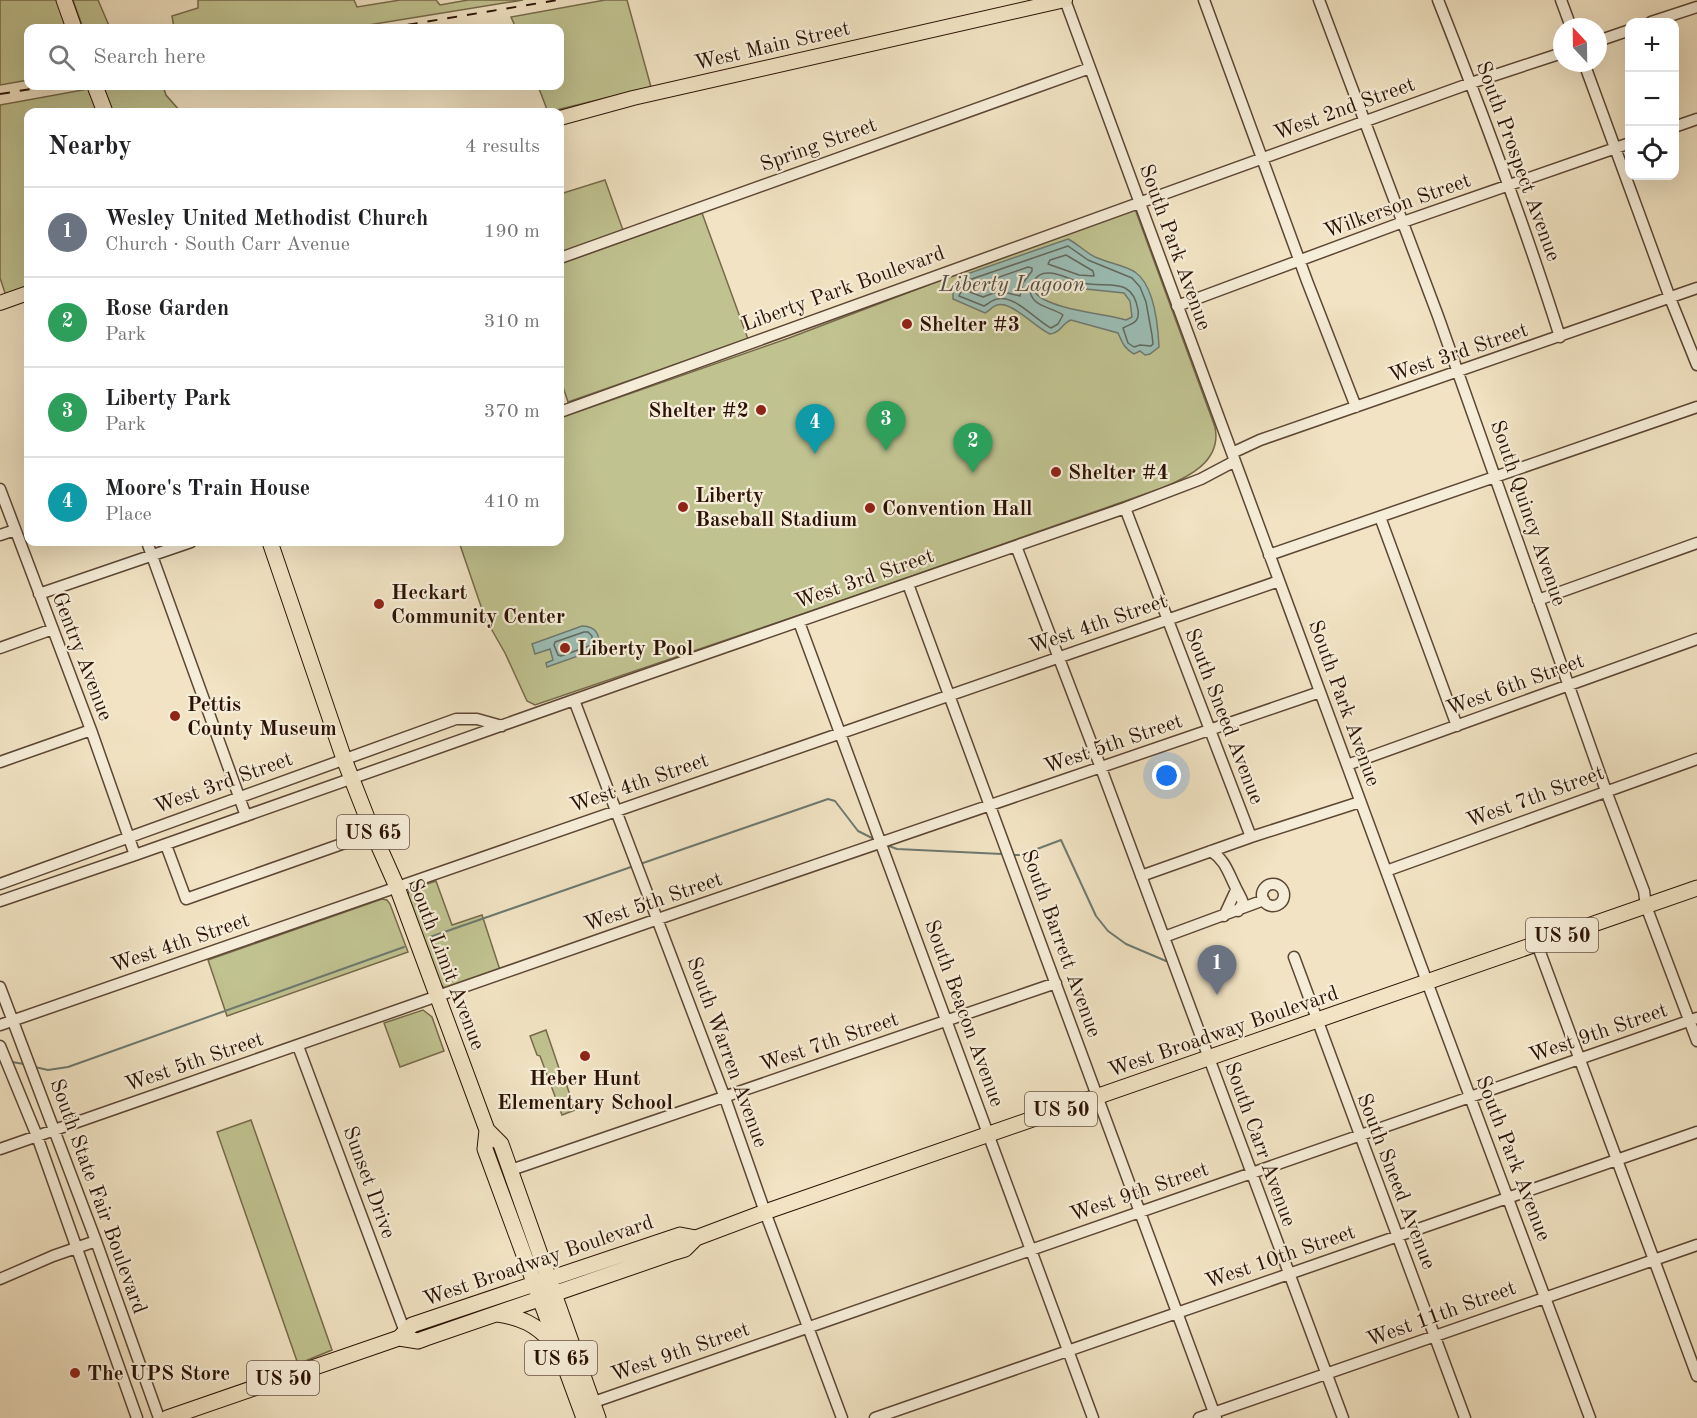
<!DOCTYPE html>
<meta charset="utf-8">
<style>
body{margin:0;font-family:"Old Standard TT",serif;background:#f6f6f6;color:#202124}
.controls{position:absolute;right:18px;top:18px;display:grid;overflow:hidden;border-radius:12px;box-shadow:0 6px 24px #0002}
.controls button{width:54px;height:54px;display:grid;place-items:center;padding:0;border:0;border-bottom:2px solid #e0e0e0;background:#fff;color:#202124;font:30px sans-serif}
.compass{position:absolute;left:1553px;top:18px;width:54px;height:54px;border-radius:50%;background:#fff;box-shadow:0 6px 24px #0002;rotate:338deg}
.you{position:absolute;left:1167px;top:776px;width:21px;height:21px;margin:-15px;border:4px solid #fff;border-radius:50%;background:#1a73e8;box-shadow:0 0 0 9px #1a73e833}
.badge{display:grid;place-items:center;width:39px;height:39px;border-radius:50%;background:#8f2418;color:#fff;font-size:20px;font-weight:700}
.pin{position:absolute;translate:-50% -50px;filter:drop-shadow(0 2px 3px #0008)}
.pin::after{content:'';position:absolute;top:32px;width:21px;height:18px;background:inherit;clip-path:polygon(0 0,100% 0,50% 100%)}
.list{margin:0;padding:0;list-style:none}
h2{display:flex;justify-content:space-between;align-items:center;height:78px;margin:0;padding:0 24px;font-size:26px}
h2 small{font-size:20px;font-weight:400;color:#757577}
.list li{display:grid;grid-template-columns:39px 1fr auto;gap:18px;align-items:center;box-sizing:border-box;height:90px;padding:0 24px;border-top:2px solid #e0e0e0}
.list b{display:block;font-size:22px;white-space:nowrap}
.list p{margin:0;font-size:20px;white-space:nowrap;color:#757577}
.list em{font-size:20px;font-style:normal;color:#757577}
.icon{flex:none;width:33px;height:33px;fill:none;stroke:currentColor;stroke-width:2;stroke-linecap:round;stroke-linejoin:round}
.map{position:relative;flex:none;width:1697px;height:1418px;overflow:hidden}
.search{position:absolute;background:#fff;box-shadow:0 6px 24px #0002;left:24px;top:24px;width:540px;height:66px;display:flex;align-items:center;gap:15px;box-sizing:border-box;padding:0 21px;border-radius:12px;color:#757577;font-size:22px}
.panel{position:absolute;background:#fff;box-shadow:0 6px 24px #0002;left:24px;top:108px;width:540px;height:438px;border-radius:12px}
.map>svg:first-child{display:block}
</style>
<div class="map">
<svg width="1697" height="1418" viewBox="0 0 1697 1418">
<rect width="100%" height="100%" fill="#f1e3c3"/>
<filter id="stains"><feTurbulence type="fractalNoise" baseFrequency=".00333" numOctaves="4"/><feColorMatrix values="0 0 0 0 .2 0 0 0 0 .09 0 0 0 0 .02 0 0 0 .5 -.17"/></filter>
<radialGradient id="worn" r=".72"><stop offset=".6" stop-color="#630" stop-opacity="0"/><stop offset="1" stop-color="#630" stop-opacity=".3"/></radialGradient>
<path fill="#c0c290" stroke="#766a4a" stroke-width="1.5" d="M0,0H57L67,28H28V80L0,85Z
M73,0H98L110,28H83Z
M198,0H354L357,7L400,0H436L440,5L468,0H523L350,28H174L172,16L198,8Z
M605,0H627L651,87L548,112L538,86H560V28H516L511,17Z
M103,86H163L166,95L180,111L113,112Z
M88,89L97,112H28V288L6,296L0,278V105Z
M605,180L624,233L560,256V194Z
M1135,209L1215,427C1222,461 1189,477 1162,488L861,594L535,705L527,701L505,653L485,618L459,542H560V418L789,338L928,285L946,274Z
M702,213L748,339L568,402L560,378V264Z
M436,881L452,925L482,915L500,970L449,988H444L439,982L408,896L409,890Z
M382,899L387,900L390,904L408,952L227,1016L208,960Z
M423,1010L432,1017L444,1051L400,1067L384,1023Z
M546,1030L564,1083H566L575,1110L562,1115L540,1056L537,1055L530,1036Z
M251,1120L332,1350L298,1364L217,1132Z"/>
<path fill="#9bbeb6" stroke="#6e796f" stroke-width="1.5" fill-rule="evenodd" d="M1068,239C1078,244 1085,252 1095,257C1108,263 1124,265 1135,272C1155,286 1158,325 1159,347L1150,354L1145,355L1140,351L1134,354C1124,348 1123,344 1118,333L1071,320C1062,323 1061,333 1050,334C1037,329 1011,300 997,305C993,306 989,311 985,313L953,299V292L961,276ZM1047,279L1076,288L1124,293L1130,301L1132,317L1126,320C1106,314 1046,309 1035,292L1038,284Z
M582,626C597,626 603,638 595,650L547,667L546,663L553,660L550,649L535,654L532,644Z"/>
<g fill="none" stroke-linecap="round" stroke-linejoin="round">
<path stroke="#63685e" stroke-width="1.5" d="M1068,246L1088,260L1132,278L1140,287L1146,302L1152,335L1153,344L1151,346L1140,345L1134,347L1128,343L1123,328C1132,323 1140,323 1138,310C1132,274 1106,290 1078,282C1069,279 1058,272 1047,273C1039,273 1033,280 1030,287C1029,307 1050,306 1063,315L1058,324L1051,328C1037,321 1014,294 997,299C992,300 988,304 984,306L959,296L966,281Z
M1066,255L1093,271L1094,276L1079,275L1048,264L1050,260Z
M1028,267L1032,268V271L1023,283L1020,296L999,291L983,297L970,292L971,287Z
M584,632H588L592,636V645L561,656L558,655L554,645L555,642Z"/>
<path stroke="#6e796f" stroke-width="2" d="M889,846L897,849L1002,854
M1015,855H1021L1061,840L1096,916L1108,931L1126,944L1166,961
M643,863L828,799L835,801L858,831L874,839
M430,937L631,867
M12,1062L24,1064
M35,1067L48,1070L68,1067L404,947"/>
<defs>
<path id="minor" d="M1065,0L1420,963L1590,1418
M1204,0L1307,281L1356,407
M1319,0L1438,316L1606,791L1644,891L1646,906L1697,1041
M1438,0C1482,111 1524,223 1560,337
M1561,0L1571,27
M1651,22L1697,7
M1598,41L1630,30
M1584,63L1670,298L1697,365
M1674,127L1697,119
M560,258L1090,68
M1177,306L1403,222L1630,143
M560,412L1471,83L1562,53
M1232,453L1260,440L1697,288
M0,489L91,730L135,855
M1125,508L1251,837
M1380,517L1457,726
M0,535L15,530
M147,542L246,816
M1016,546L1101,768L1343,1418
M1269,555L1697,407
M908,584L1216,1418
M39,594L191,542
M1538,600L1697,543
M799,622L1093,1418
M0,648L53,629
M574,700L725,1098L765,1212L842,1418
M0,762L91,730
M1347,765L1697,639
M166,845L186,899L373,833
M1211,851C1225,860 1228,872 1235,886C1238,893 1241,896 1243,903L1238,911
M1386,871L1697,759
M1141,876L1251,837L1360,802
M0,884L456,719H477L502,726
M1262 895a11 11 0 1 1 22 0a11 11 0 1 1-22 0Z
M0,901L135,855L639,677L1125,508L1201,479L1235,461
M1224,916L1236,890
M1164,937L1264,900
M1537,944L1697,1376
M1294,957L1465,1418
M0,987L96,1241L159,1418
M0,1025L1279,581
M0,1046L37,1136L137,1418
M298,1046L405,1332
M0,1149L658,919L1320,692
M511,1170L1056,983
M0,1279L53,1256L96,1241
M594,1402L1697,1018
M875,1418L1697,1132
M1199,1418L1697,1245"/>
<path id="major" d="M560,118L633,98L1065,0
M0,303L28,293"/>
<path id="highway" d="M64,0L74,28
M95,86L105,112
M270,542L344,759L373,833L397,887L487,1130L501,1144L598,1418
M487,1130L485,1149L584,1418
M498,1314C522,1318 535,1324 552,1342
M399,1338L412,1325L680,1235L696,1238
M167,1418L399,1338L418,1341L426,1338L675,1252L685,1249L696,1238L765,1212L1697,888"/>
</defs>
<use href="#minor" stroke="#5c4634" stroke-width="13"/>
<use href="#major" stroke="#2b1205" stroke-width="16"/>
<use href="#highway" stroke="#2b1205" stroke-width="17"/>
<use href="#minor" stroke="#f6edd8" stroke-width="10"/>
<use href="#major" stroke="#f1e3c3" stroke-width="14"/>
<use href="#highway" stroke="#f1e3c3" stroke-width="15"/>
<path stroke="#2b1205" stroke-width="2" stroke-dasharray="10 10" stroke-linecap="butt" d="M388,28L558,0
M0,94L49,86"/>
</g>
<g fill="#8f2418" stroke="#f6edd8" stroke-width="2">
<circle cx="907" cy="324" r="6"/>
<circle cx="761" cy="410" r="6"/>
<circle cx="1056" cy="472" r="6"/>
<circle cx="683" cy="507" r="6"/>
<circle cx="870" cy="508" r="6"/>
<circle cx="379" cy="604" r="6"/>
<circle cx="565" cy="648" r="6"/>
<circle cx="175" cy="716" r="6"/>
<circle cx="585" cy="1056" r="6"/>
<circle cx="75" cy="1373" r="6"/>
</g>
<g text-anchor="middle" stroke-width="4.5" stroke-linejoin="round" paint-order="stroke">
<g fill="#f6edd8" stroke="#685444" stroke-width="1.5">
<rect x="337" y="815" width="72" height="34" rx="4.5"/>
<rect x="1526" y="918" width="72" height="34" rx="4.5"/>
<rect x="1025" y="1092" width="72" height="34" rx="4.5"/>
<rect x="525" y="1341" width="72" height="34" rx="4.5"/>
<rect x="247" y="1361" width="72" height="34" rx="4.5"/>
</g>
<g font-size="20" font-weight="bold" fill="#2b1205">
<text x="373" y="839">US 65</text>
<text x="1562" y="942">US 50</text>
<text x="1061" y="1116">US 50</text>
<text x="561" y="1365">US 65</text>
<text x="283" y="1385">US 50</text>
</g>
<g font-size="21" fill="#2b1205" stroke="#f6edd8">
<text transform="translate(772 45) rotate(-13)" y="7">West Main Street</text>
<text transform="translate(1344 108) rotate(-20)" y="7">West 2nd Street</text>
<text transform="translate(818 144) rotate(-20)" y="7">Spring Street</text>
<text transform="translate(1519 161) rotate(70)" y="7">South Prospect Avenue</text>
<text transform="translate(1397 205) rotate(-20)" y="7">Wilkerson Street</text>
<text transform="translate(1176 247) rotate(70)" y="7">South Park Avenue</text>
<text transform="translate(843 288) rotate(-20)" y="7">Liberty Park Boulevard</text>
<text transform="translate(1458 352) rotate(-19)" y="7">West 3rd Street</text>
<text transform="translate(1529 513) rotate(71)" y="7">South Quincy Avenue</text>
<text transform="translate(864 578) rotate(-19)" y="7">West 3rd Street</text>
<text transform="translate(1098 623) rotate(-19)" y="7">West 4th Street</text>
<text transform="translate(83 656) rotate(69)" y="7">Gentry Avenue</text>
<text transform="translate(1515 684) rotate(-20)" y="7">West 6th Street</text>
<text transform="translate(1345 703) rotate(70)" y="7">South Park Avenue</text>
<text transform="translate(1225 716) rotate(69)" y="7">South Sneed Avenue</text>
<text transform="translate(1113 743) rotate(-19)" y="7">West 5th Street</text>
<text transform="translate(223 782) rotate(-20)" y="7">West 3rd Street</text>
<text transform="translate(639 782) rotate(-19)" y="7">West 4th Street</text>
<text transform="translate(1535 796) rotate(-20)" y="7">West 7th Street</text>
<text transform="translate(653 901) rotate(-19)" y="7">West 5th Street</text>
<text transform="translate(180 942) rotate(-19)" y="7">West 4th Street</text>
<text transform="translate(1062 943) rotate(70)" y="7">South Barrett Avenue</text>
<text transform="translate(447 964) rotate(69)" y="7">South Limit Avenue</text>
<text transform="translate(965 1013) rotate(70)" y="7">South Beacon Avenue</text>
<text transform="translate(1223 1031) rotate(-19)" y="7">West Broadway Boulevard</text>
<text transform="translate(1598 1032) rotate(-19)" y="7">West 9th Street</text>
<text transform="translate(829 1041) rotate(-19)" y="7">West 7th Street</text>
<text transform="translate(728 1052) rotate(70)" y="7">South Warren Avenue</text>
<text transform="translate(194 1061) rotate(-19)" y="7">West 5th Street</text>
<text transform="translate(1261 1144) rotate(70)" y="7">South Carr Avenue</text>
<text transform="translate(1514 1158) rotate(69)" y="7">South Park Avenue</text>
<text transform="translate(1397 1181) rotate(69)" y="7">South Sneed Avenue</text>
<text transform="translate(370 1182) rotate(70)" y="7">Sunset Drive</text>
<text transform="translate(1139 1191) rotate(-19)" y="7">West 9th Street</text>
<text transform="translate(99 1196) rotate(70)" y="7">South State Fair Boulevard</text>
<text transform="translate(1280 1256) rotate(-19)" y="7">West 10th Street</text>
<text transform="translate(538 1260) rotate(-19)" y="7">West Broadway Boulevard</text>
<text transform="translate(1441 1313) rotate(-20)" y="7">West 11th Street</text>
<text transform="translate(680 1351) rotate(-19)" y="7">West 9th Street</text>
</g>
<g font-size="21" font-weight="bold" fill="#2b1205" stroke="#f6edd8" text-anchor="start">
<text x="919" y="331">Shelter #3</text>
<text x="749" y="417" text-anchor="end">Shelter #2</text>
<text x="1068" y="479">Shelter #4</text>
<text x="695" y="502">Liberty<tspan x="695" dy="24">Baseball Stadium</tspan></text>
<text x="882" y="515">Convention Hall</text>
<text x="391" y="599">Heckart<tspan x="391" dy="24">Community Center</tspan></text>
<text x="577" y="655">Liberty Pool</text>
<text x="187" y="711">Pettis<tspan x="187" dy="24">County Museum</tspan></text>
<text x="585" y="1085" text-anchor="middle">Heber Hunt<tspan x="585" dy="24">Elementary School</tspan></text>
<text x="87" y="1380">The UPS Store</text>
</g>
<g font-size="22" font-style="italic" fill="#524e43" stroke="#f6edd8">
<text x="1012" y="291">Liberty Lagoon</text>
</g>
</g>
<rect width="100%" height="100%" filter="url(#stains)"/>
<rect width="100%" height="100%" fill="url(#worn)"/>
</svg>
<div class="controls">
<button>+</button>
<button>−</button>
<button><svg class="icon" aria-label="locate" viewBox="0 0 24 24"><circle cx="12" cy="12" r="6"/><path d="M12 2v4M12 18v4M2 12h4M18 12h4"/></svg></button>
</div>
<svg class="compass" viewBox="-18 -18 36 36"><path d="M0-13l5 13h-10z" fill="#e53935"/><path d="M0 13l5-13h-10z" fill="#757577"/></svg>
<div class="you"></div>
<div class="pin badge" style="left:1217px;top:995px;background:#6b7280">1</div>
<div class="pin badge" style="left:973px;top:473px;background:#2e9e5b">2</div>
<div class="pin badge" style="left:886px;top:451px;background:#2e9e5b">3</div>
<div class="pin badge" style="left:815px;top:454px;background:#0f9aa8">4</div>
<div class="search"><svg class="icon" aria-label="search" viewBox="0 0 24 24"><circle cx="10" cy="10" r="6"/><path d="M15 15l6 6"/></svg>Search here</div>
<section class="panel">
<h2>Nearby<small>4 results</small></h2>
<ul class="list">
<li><span class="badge" style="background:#6b7280">1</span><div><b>Wesley United Methodist Church</b><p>Church · South Carr Avenue</p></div><em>190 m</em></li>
<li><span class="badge" style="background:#2e9e5b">2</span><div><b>Rose Garden</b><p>Park</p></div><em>310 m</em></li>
<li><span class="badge" style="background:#2e9e5b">3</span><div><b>Liberty Park</b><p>Park</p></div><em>370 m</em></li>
<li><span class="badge" style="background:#0f9aa8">4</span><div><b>Moore's Train House</b><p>Place</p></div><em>410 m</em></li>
</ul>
</section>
</div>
